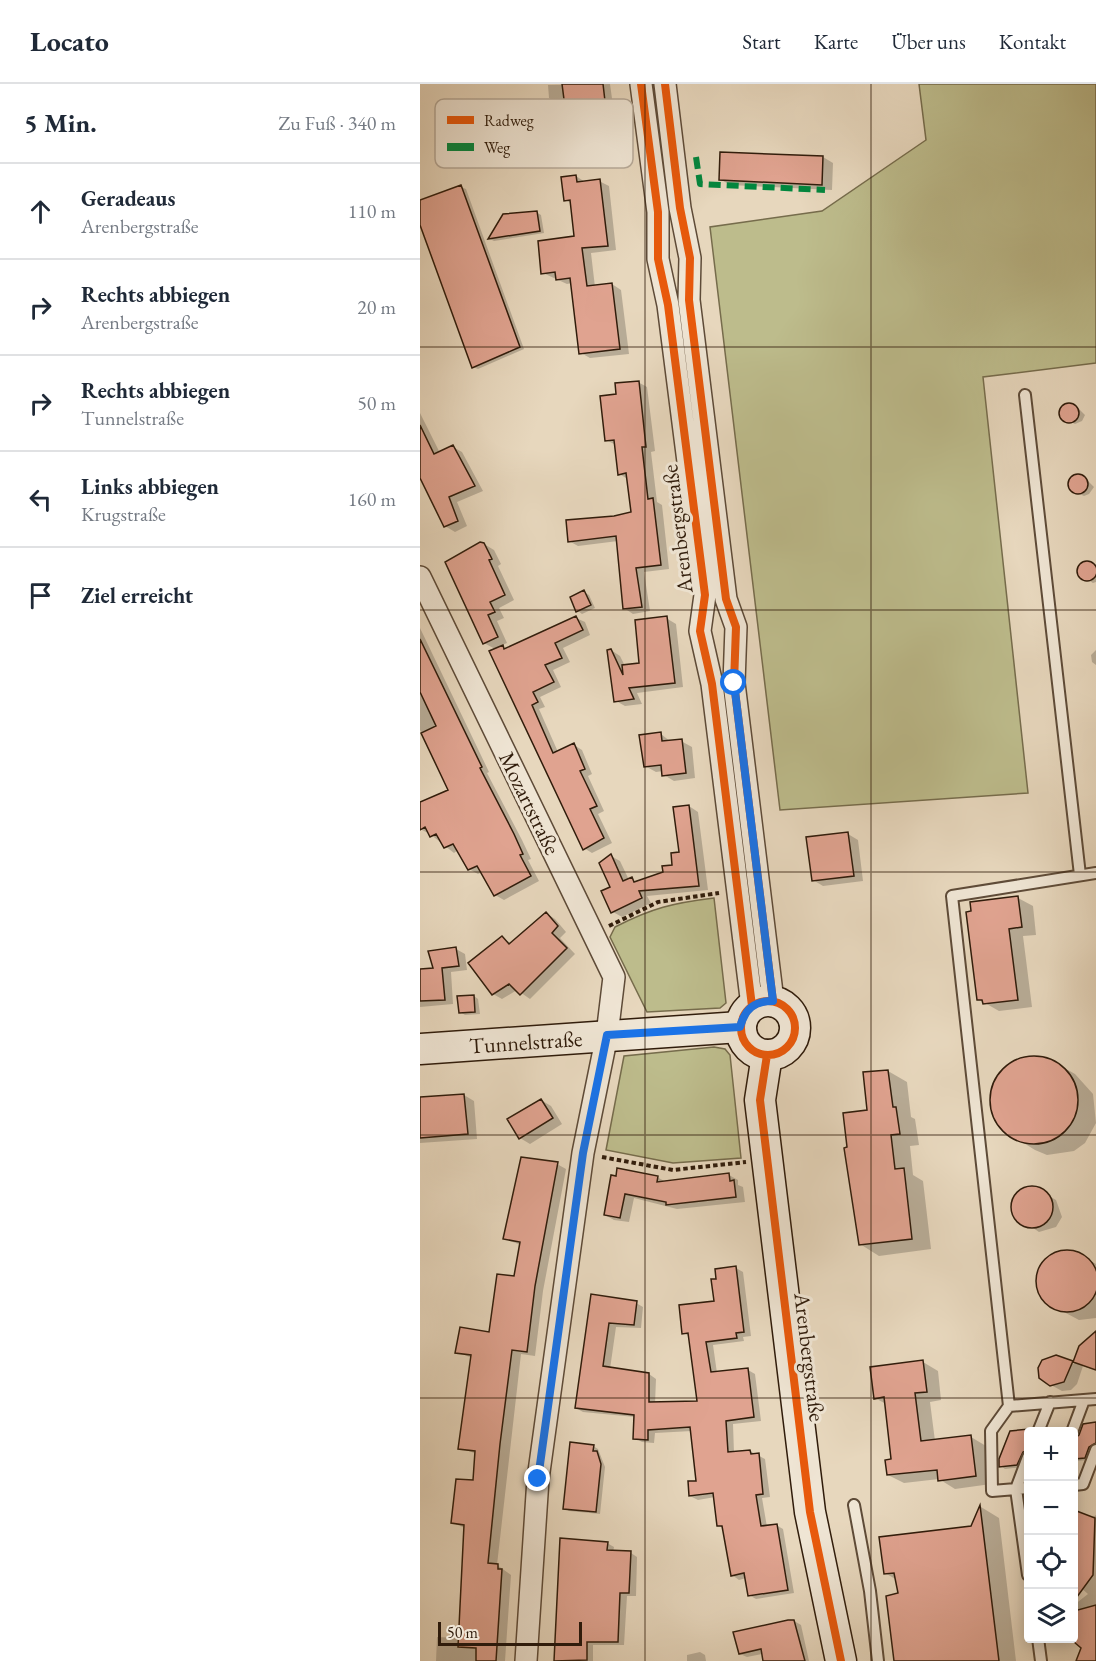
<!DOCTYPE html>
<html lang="de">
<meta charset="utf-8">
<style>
body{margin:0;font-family:"EB Garamond",serif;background:#f6f6f7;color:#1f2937}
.controls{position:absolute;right:18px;bottom:18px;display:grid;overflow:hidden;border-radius:6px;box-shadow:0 3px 15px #0003}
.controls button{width:54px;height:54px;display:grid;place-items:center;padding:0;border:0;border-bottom:2px solid #e0e1e3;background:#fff;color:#1f2937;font:30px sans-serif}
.scale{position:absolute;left:18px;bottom:15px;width:144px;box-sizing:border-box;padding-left:6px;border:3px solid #301c0b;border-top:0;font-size:16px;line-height:21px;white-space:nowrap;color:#301c0b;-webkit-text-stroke:4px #efe5d4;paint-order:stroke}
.stop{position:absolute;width:18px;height:18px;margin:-14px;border:4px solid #1a73e8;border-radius:50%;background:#fff}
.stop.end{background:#1a73e8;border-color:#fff;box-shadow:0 2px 6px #0008}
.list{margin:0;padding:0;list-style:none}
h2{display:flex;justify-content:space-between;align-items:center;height:78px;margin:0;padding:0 24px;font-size:26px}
h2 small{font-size:20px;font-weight:400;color:#747a83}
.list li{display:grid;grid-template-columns:39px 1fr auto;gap:18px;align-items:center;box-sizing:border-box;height:96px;padding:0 24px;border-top:2px solid #e0e1e3}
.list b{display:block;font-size:22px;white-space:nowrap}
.list p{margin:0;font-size:20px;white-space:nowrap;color:#747a83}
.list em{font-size:20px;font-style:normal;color:#747a83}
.icon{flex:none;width:33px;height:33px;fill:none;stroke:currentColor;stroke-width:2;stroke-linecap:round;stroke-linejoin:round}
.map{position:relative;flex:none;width:676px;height:1577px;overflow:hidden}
header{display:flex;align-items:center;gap:36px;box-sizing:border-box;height:84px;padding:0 30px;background:#fff;border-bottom:2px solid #e0e1e3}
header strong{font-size:28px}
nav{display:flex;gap:33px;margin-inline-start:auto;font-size:21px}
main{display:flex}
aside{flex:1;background:#fff}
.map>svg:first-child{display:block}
</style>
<header>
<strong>Locato</strong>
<nav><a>Start</a><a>Karte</a><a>Über uns</a><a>Kontakt</a></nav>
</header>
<main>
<aside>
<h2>5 Min.<small>Zu Fuß · 340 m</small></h2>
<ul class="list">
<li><svg class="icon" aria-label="ahead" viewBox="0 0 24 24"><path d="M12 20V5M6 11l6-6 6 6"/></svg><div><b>Geradeaus</b><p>Arenbergstraße</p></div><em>110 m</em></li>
<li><svg class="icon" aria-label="right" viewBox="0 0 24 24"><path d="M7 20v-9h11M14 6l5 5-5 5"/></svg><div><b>Rechts abbiegen</b><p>Arenbergstraße</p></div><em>20 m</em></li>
<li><svg class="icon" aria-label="right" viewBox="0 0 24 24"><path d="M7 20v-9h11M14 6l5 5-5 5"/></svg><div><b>Rechts abbiegen</b><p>Tunnelstraße</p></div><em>50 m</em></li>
<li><svg class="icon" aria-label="left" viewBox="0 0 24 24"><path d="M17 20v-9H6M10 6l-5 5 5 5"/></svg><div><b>Links abbiegen</b><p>Krugstraße</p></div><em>160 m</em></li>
<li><svg class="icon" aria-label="arrive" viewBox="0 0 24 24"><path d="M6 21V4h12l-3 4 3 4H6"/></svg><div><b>Ziel erreicht</b></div></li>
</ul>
</aside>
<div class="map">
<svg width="676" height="1577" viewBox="0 0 676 1577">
<rect width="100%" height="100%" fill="#e7d7bd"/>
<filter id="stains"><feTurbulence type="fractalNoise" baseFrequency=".00333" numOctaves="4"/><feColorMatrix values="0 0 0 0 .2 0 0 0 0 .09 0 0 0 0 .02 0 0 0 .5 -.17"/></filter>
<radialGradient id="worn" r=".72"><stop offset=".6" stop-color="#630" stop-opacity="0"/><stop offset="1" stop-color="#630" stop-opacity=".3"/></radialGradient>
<path fill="#bdbc8c" stroke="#766c4c" stroke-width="1.5" d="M499,0H676V279L563,293L608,709L360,726L290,143L402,127L506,56Z
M294,814L306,919L300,924L227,928L190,853L195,843C232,824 253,819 294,814Z
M294,963L305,965L310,971L321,1074L253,1079L186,1066L204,972Z"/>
<path fill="#0003" d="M190,0L199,65L178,68L168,62V58L160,59L151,53L146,19L139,20L129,14L128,1Z
M403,73L413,79L412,106L311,101L301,96Z
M156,92L165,98L179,97L189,102L196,166L171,169L175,203L192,200L201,206L209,270L170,274L161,269L152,199L147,200L123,189L155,153L151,119L145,116Z
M41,103L46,105L104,265L58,285L53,283L0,141V117Z
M116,128L121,131L124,149L74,157L70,155Z
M218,298L227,303L235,367L231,368L237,418L242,421L249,485L224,488L230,527L213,530L204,524L198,457L158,462L149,457L194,434L212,429L208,395L199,390L196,361L186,356L198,312Z
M647,321L658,324L665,331L662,337L655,340L643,334V324Z
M0,329L20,369L33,363L42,368L63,407L37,418L47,442L35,448L25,442L0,390Z
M656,392L667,396L674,403L669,410L664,412L653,407L650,400Z
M64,460L74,466L81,480L78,482L94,516L79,524L84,534L77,537L87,559L80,562L87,565L156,534L165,538L170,551L143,564L150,578L133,586L141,603L120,613L125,623L119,625L138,668L154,661L162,666L172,690L168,692L184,727L178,730L192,759L172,769L164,764L77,566L64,559Z
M668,479L676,484V498L673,499L661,492L660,485Z
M164,508L169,511L175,524L162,530L158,527Z
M246,534L256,540L263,603L217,609L222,620L205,622L196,617L191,566L200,572L205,582L221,580Z
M0,544L69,688L67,689L102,756L111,775L108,776L119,797L84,816L75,811L62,788L58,790L49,785L38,766L34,769L10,750L0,745V720L30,706L0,646Z
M676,566V581L672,578L671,571Z
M241,650L251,658L261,657L272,663L275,694L254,697L244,691L243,687L236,688L225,682Z
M269,722L278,728L288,806L227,812L231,819L202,833L193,828L191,772L200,777L209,796L218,798L245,789L254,782L261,769Z
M428,750L438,756L443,797L403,802L393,796Z
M598,814L613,822L616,851L603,852L612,923L579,927L558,915Z
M126,829L135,835L146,848L140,854L155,870L110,915L97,906L82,915L73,910L82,854L91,859Z
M36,865L45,870L47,886L31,888L33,920L0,923V887L15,885Z
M54,912L58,915L60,930L45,931L40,928Z
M607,974L634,978L655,990L673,1010L676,1039L665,1059L654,1067L627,1071L615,1066L583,1046L571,1022V1009L584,985L595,978Z
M468,987L487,998L491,1033L495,1035L499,1061L490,1062L493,1091L503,1097L511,1165L459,1172L440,1160L449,1027Z
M44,1011L54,1017L57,1055L0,1059V1015Z
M121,1016L131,1022L142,1040L110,1060L100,1054Z
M137,1080L146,1085L123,1207L115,1272L101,1270L77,1481L91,1491L85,1577H16L17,1553L40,1554L45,1444L33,1439L54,1398L57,1370L40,1364L52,1274L37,1268L70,1250L95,1194L101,1161L85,1155Z
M309,1091L318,1096V1101L323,1103L325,1118L257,1125L214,1114L209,1138L194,1136L185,1131L193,1093H237L246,1098Z
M615,1104L636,1116L642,1133L636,1143L619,1148L594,1131L593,1119L603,1105Z
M653,1167L676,1180V1234L659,1236L642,1227L626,1218L618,1201V1192L627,1175L635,1170Z
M316,1184L323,1188L331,1252L323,1253L324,1257L293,1261L297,1289L328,1286L335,1290L341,1337L313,1340L314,1369L330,1367L345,1375L350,1413L342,1414L347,1443L356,1441L363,1445L374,1509L336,1515L329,1511L326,1494L319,1496L312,1491L304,1444L298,1441L295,1413L278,1416L270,1412L277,1398L272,1347L235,1349L234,1359L222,1358L215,1354V1333L163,1328L156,1324L172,1212L216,1219L223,1223L221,1244L196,1243L190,1285L229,1290L236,1295L235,1320L278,1319L270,1253L264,1249L296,1218L298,1196Z
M676,1256V1287L663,1282L657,1300L651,1306L642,1307L631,1301L621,1280L627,1274L636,1273L654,1280L661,1262Z
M503,1278L518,1287L521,1316L510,1318L515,1357L551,1353L566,1362L571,1400L535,1405L519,1395L484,1399L468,1391L473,1376L466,1320L455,1314Z
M676,1340V1364L670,1376L654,1377V1357Z
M646,1343L650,1348H628L629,1345Z
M611,1347L608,1348V1370L602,1383L585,1385L581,1382L591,1349Z
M173,1362L178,1365L185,1383L180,1430L149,1427L144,1424Z
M561,1423L579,1434L596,1577H476L480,1510L477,1496L465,1489L553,1443Z
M654,1430L671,1434L676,1431V1577H659L663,1564L653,1554L654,1521L668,1510L654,1498V1479L667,1467L654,1458Z
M141,1455L187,1459L194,1463L193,1468L211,1469L217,1473L216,1512H207L204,1561H173V1577H136V1530Z
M374,1537L381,1541L389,1577H344L342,1570L327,1573L320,1570Z
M280,1568L285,1571L286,1577H267V1571Z"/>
<path fill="#e0a390" stroke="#301c0b" stroke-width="1.5" d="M142,0H183L190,60L167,63L165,52L149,54Z
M300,68L403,72L402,101L299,96Z
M156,91L157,98L180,95L188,162L162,164L167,202L192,199L200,265L159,270L150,194L136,196L135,188L121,190L118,157L154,152L150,116L144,117L141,93Z
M41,101L100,263L52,284L0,141V116Z
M117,127L120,147L68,155L83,130Z
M219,297L226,363H222L228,415L233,414L241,481L216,484L222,523L203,525L196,452L148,458L146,436L194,432L211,428L206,389L198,391L194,356L185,357L180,312L196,310L195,299Z
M639 329a10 10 0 1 1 20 0a10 10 0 1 1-20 0Z
M0,341L14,370L33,361L55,402L29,413L38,437L24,443L0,394Z
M648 400a10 10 0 1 1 20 0a10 10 0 1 1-20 0Z
M60,458L64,459L72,475L69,476L85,511L70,518L75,528L68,531L78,553L63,560L25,478Z
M657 487a10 10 0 1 1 20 0a10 10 0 1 1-20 0Z
M164,506L171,521L156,528L150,513Z
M156,532L163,546L135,559L142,574L125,581L134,598L113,608L118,618L112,621L133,669L154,659L165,685L160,687L177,722L170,725L184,754L163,766L69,567L83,561L84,565Z
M247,532L255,599L209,604L214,615L194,618L187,566L191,565L203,591L202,581L219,579L215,536Z
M0,555L62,683L60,684L94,750L103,770L100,771L111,792L74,812L57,782L48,786L33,760L24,764L16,750L10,753L5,743L0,746V718L28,706L1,649L16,642L0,608Z
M241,648L242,657L262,655L266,689L242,692L241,681L224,683L219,651Z
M269,721L279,802L219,807L222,814L191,829L181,807L190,803L179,779L191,770L203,797L212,793L214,798L243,788L242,782L252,781L251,769L259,768L253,723Z
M428,748L434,792L392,797L386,753Z
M598,812L602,843L589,845L598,916L563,920L562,916H557L546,828L551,827L550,818Z
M126,828L138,842L132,849L147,864L100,911L89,900L72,911L48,879L82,852L89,860Z
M36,863L39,882L22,884L25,916L0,917V885L13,884L8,867Z
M54,911L55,928L39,929L37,912Z
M570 1016a44 44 0 1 1 88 0a44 44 0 1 1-88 0Z
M468,986L473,1023H476L480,1050L471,1051L475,1085L484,1084L492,1155L439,1161L424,1064L427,1063L423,1029L447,1026L443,988Z
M44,1010L48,1050L0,1054V1013Z
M121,1015L133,1034L99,1055L87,1035Z
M101,1073L138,1078L115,1202L107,1268L92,1266L80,1360L68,1479L78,1480V1485H82L76,1577H56V1564L38,1563L44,1441L31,1439L36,1395L53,1396L55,1367L38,1365L51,1271L35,1269L40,1243L69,1248L77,1190L94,1192L100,1158L83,1155Z
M197,1084L238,1092L237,1098L309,1089L310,1097L314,1096L316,1113L246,1121V1118L205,1110L200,1134L184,1131L191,1091L196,1092Z
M591 1123a21 21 0 1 1 42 0a21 21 0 1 1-42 0Z
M616 1197a31 31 0 1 1 62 0a31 31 0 1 1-62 0Z
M316,1182L324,1248L316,1249L317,1254L286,1258L291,1288L328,1284L334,1333L306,1337L308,1368L330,1366L331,1370L339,1369L343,1410L336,1411L341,1442L357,1440L368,1506L328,1512L324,1489L311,1492L302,1442H297L293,1409L269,1412L268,1397H276L270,1343L228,1346V1356L213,1355L214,1331L155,1324L171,1210L217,1217L214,1241L189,1239L183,1282L229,1289V1318L277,1317L268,1249L262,1250L259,1221L294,1217L291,1195H296L295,1185Z
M676,1247V1286L653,1278L659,1262Z
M636,1271L653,1277L644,1298L630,1302L619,1294L618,1284L622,1276Z
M503,1276L507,1308L495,1309L501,1357L551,1351L556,1392L518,1397L517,1386L467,1391L465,1376L471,1375L464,1313L454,1315L450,1283Z
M676,1338V1359L669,1363L665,1374L654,1375V1355L659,1351L663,1340Z
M609,1345V1366L603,1368L597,1381L579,1383V1375L590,1347Z
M150,1358L174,1361L173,1367H177L181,1380L176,1428L143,1425Z
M560,1421L579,1577H474L466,1512L478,1509L474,1489L464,1490L459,1453L551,1442Z
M654,1426L675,1434L673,1491L654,1517Z
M140,1454L188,1458L187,1466L211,1467L209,1509H200L198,1558H167V1576L134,1577Z
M676,1521V1577H656L661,1564L654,1558V1527Z
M368,1536H374L385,1577H343L341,1565L319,1570L313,1548Z"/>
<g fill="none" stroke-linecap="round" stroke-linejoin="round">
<defs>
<path id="lane" d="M605,311L660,791
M676,789L532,812L589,1322L676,1315
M589,1322L571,1347L572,1407L596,1405L608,1491
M618,1348L630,1318
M652,1348L664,1316
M608,1373L596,1405L608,1404
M654,1401L663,1400L676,1366
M434,1421L450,1507L458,1577
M618,1554L621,1577"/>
<path id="street" d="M221,0L238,128V175L248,221L285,511L280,547L292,600L332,922
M245,0L260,124L270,174L269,216L306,515L316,543L314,599L353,917
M0,493L194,893L187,951L163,1069L118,1395L106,1577"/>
<g id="secondary">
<circle cx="348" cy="944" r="27"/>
<path id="s1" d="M0,965L320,943"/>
<path d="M347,971L340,1016L390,1428L421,1577"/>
</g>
</defs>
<use href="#lane" stroke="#5e4b38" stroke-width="14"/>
<use href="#street" stroke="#5e4b38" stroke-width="24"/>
<use href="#secondary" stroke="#301c0b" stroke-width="33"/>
<path stroke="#301c0b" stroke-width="4" stroke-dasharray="4.5 3" stroke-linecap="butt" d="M189,842L238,818L299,809
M182,1073L253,1086L326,1078"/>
<use href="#lane" stroke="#efe5d4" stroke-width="10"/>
<use href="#street" stroke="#efe5d4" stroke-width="21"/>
<use href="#secondary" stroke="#efe5d4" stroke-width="30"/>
<path stroke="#00873e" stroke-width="6" stroke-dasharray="12 6" stroke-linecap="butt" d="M276,73L280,100L405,106"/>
<defs>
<path id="cycleway" d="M221,0L238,128V175L248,221L285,511L280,547L292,600L332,922
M245,0L260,124L270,174L269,216L306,515L316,543L314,599L353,917
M321 944a27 27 0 1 1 54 0a27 27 0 1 1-54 0Z
M347,971L340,1016L390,1428L421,1577"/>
</defs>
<use href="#cycleway" stroke="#efe5d4" stroke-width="11"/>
<use href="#cycleway" stroke="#e8590c" stroke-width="8"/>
</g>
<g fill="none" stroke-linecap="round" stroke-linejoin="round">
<path stroke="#1a73e8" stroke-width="8" d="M118,1395L163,1069L187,951L320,943C325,925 334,917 353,917L314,599"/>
</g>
<path fill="none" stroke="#301c0b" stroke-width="1.5" stroke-opacity="0.55" d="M225,0V1577M451,0V1577M0,263H676M0,526H676M0,788H676M0,1051H676M0,1314H676"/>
<g text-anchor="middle" stroke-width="6" stroke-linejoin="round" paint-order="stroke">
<g font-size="22" fill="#301c0b" stroke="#efe5d4">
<text transform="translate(257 445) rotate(-97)" y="8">Arenbergstraße</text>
<text transform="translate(110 719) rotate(64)" y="8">Mozartstraße</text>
<text dy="8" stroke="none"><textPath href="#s1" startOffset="106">Tunnelstraße</textPath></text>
<text transform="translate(390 1273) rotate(83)" y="8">Arenbergstraße</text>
</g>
</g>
<rect x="15" y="15" width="198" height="69" rx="9" fill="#efe5d4" stroke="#b6a998" stroke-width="1.5"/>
<rect x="27" y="32" width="27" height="8" fill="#e8590c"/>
<rect x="27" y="59" width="27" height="8" fill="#00873e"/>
<g font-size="16" fill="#301c0b">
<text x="64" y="42">Radweg</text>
<text x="64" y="69">Weg</text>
</g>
<rect width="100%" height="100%" filter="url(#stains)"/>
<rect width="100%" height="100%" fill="url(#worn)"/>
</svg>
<div class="controls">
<button>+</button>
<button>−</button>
<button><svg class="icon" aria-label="locate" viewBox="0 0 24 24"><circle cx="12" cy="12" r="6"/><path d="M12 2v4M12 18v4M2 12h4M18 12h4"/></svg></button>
<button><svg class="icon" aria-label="layers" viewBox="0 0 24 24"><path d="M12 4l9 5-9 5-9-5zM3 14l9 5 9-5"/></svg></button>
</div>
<div class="scale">50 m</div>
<div class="stop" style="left:314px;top:599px"></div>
<div class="stop end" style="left:118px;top:1395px"></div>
</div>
</main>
